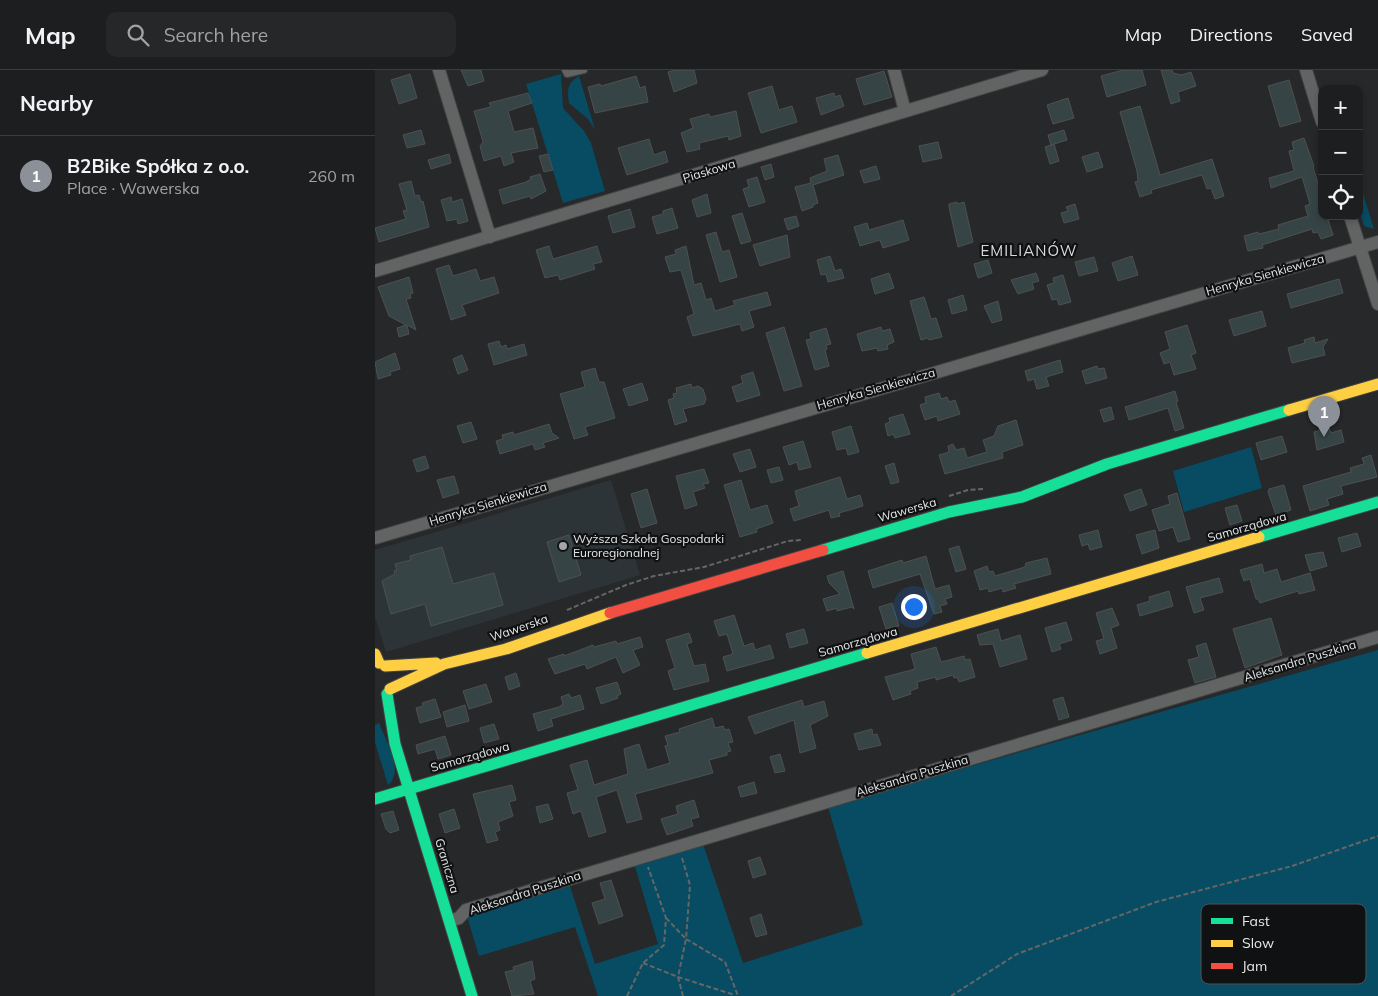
<!DOCTYPE html>
<meta charset="utf-8">
<style>
body{margin:0;font-family:Mulish,sans-serif;background:#252728;color:#f1f3f6}
.controls{position:absolute;right:15px;top:15px;display:grid;overflow:hidden;border-radius:10px;box-shadow:0 2px 8px #0003}
.controls button{width:45px;height:45px;display:grid;place-items:center;padding:0;border:0;border-bottom:1px solid #3b3c3d;background:#1d1e1f;color:#f1f3f6;font:25px sans-serif}
.you{position:absolute;left:538px;top:536px;width:18px;height:18px;margin:-12px;border:4px solid #fff;border-radius:50%;background:#1a73e8;box-shadow:0 0 0 8px #1a73e833}
.badge{display:grid;place-items:center;width:32px;height:32px;border-radius:50%;background:#8c9099;color:#fff;font-size:16px;font-weight:700}
.pin{position:absolute;translate:-50% -41px;filter:drop-shadow(0 1px 2px #0008)}
.pin::after{content:'';position:absolute;top:26px;width:18px;height:15px;background:inherit;clip-path:polygon(0 0,100% 0,50% 100%)}
.list{margin:0;padding:0;list-style:none}
h2{display:flex;justify-content:space-between;align-items:center;height:65px;margin:0;padding:0 20px;font-size:21px}
h2 small{font-size:16px;font-weight:400;color:#a0a2a4}
.list li{display:grid;grid-template-columns:32px 1fr auto;gap:15px;align-items:center;box-sizing:border-box;height:80px;padding:0 20px;border-top:1px solid #3b3c3d}
.list b{display:block;font-size:19px;white-space:nowrap}
.list p{margin:0;font-size:16px;white-space:nowrap;color:#a0a2a4}
.list em{font-size:16px;font-style:normal;color:#a0a2a4}
.icon{flex:none;width:28px;height:28px;fill:none;stroke:currentColor;stroke-width:2;stroke-linecap:round;stroke-linejoin:round}
.map{position:relative;flex:none;width:1003px;height:926px;overflow:hidden}
header{display:flex;align-items:center;gap:30px;box-sizing:border-box;height:70px;padding:0 25px;background:#1d1e1f;border-bottom:1px solid #3b3c3d}
header strong{font-size:24px}
nav{display:flex;gap:28px;margin-inline-start:auto;font-size:18px}
.search{width:350px;height:45px;background:#252728;display:flex;align-items:center;gap:12px;box-sizing:border-box;padding:0 18px;border-radius:10px;color:#a0a2a4;font-size:19px}
main{display:flex}
aside{flex:1;background:#1d1e1f}
.map>svg:first-child{display:block}
</style>
<header>
<strong>Map</strong>
<div class="search"><svg class="icon" aria-label="search" viewBox="0 0 24 24"><circle cx="10" cy="10" r="6"/><path d="M15 15l6 6"/></svg>Search here</div>
<nav><a>Map</a><a>Directions</a><a>Saved</a></nav>
</header>
<main>
<aside>
<h2>Nearby<small></small></h2>
<ul class="list">
<li><span class="badge">1</span><div><b>B2Bike Spółka z o.o.</b><p>Place · Wawerska</p></div><em>260 m</em></li>
</ul>
</aside>
<div class="map">
<svg width="1003" height="926" viewBox="0 0 1003 926">
<rect width="100%" height="100%" fill="#272829"/>
<path fill="#2d3438" d="M236,410L265,505L11,582L0,547V480Z"/>
<path fill="#074c63" d="M186,4L188,38L209,61L216,73L230,121L188,133L151,14Z
M204,6L220,60L213,49L194,33C192,21 192,13 204,6Z
M984,110L999,159L989,156L984,140Z
M876,377L887,418L809,442L798,401Z
M1003,580V926H223L200,857L104,886L91,843L194,813L220,894L283,874L259,793L328,774L368,893L488,855L453,737Z
M4,653C10,669 30,702 13,715L0,672V655Z"/>
<path fill="#364445" stroke="#4f5050" d="M86,0H106L109,11L93,16Z
M299,0H319L322,13L299,22L293,2Z
M748,0H767L771,15L732,27L726,6Z
M786,0H797L798,3L806,5L816,2L821,16L803,22L805,31L796,34Z
M509,1L517,27L489,35L481,9Z
M35,4L42,28L24,34L16,10Z
M261,6L265,18L270,16L273,32L220,43L213,17L225,14L226,16Z
M914,10L926,51L905,57L893,16Z
M397,16L404,40L417,36L422,52L386,63L373,23Z
M153,23L157,33L133,41L139,62L158,58L163,78L136,83L139,92L129,96L126,86L109,91L105,76L108,72L99,41L116,37L114,33Z
M459,23L460,27L465,25L469,36L446,45L441,28Z
M693,28L699,48L678,54L672,35Z
M765,36L785,105L837,89L849,126L840,129L836,118L832,119L827,105L776,120L777,123L765,127L760,112L763,111L762,101L745,42Z
M361,41L366,66L354,70L353,66L324,73L325,79L312,82L306,63L318,58L315,49L334,44L335,47Z
M46,60L50,74L32,78L28,65Z
M689,60L692,70L676,75L673,65Z
M929,68L939,96L938,97L947,127V146H952L958,165L946,169L943,162L938,163L937,159L887,175L888,178L873,181L869,166L883,162L884,164L904,159L903,155L933,146L930,136L935,134L927,107L896,118L894,108L919,101L914,81L919,80L917,72Z
M274,69L279,85L290,81L293,92L252,105L243,78Z
M563,72L567,88L548,92L544,76Z
M679,74L684,91L675,94L670,77Z
M723,82L728,97L712,102L707,87Z
M74,84L76,93L56,99L53,90Z
M173,84L178,100L169,102L164,86Z
M463,85L469,105L438,115L443,133L438,135V137L427,141L420,117L436,113L435,108L452,101L449,89Z
M396,94L399,107L390,110L386,97Z
M501,96L505,109L489,113L485,101Z
M165,104L171,121L156,129L155,126L128,134L124,120L151,112L156,109L155,107Z
M382,107L390,132L374,137L368,119L374,117L372,110Z
M36,111L40,126L44,125L46,132L48,131L54,157L4,172L0,158L31,149L28,141L32,140L24,114Z
M332,124L336,143L322,147L317,130Z
M76,127L77,132L87,129L93,151L83,154L82,149L72,151L66,130Z
M582,132L583,134L589,132L598,172L583,177L574,137V134Z
M700,134L704,149L689,153L686,143L693,141L691,137Z
M297,138L303,158L282,164L277,147L288,144V141Z
M255,139L260,157L238,163L233,146Z
M367,143L376,171L366,174L357,146Z
M421,146L424,156L413,160L409,149Z
M528,150L534,170L508,178L505,170L485,176L479,157L492,153L494,160Z
M341,162L347,182L354,180L362,207L345,212L331,165Z
M412,165L415,187L385,196L378,175Z
M174,176L178,189L222,176L227,192L218,194L220,199L185,210L183,205L170,208L161,180Z
M311,176L319,215L326,213L331,230L336,228L340,241L360,235L358,231L392,222L396,235L374,241L379,257L367,261L365,254L318,266L312,247L319,244L306,200L295,202L290,187L301,184L300,180Z
M455,186L460,201L466,199L469,208L453,212L451,204L446,205L442,190Z
M757,186L763,205L743,211L737,193Z
M719,187L723,201L704,206L700,192Z
M613,190L617,203L603,208L599,194Z
M74,195L78,206L101,199L105,211L119,207L124,223L87,235L91,245L76,250L61,199Z
M514,203L519,218L500,224L496,209Z
M661,203L664,211L657,213L659,219L643,224L636,210Z
M688,205L696,232L684,235L682,229L677,230L672,215L679,213L678,208Z
M34,207L38,223L35,224L36,228L31,229L41,260L32,255L34,264L24,267L22,258L31,255L14,246L3,217Z
M964,209L968,223L916,238L912,224Z
M588,225L592,240L577,244L573,230Z
M549,227L556,249L561,248L567,267L554,270L553,268L546,270L535,231Z
M623,231L627,250L617,253L609,236Z
M887,241L891,256L859,266L854,250Z
M812,255L821,283L816,285L821,299L799,305L795,292L789,294L785,283L795,279L790,262Z
M409,257L427,316L409,321L391,263Z
M506,257L507,261L515,259L519,272L512,275L513,279L503,281L502,278L487,281L482,264Z
M451,258L456,274L451,275L452,279L450,280L454,296L440,300L431,270L436,269L435,263Z
M939,267L940,273L953,269L948,277L950,285L917,293L913,278L930,273L929,270Z
M124,271L126,277L131,275L132,279L149,274L152,285L119,295L113,274Z
M20,283L25,299L15,302L16,305L3,309L0,292Z
M87,285L93,300L83,304L78,289Z
M685,290L688,302L671,307L674,316L662,319L659,309L653,311L650,301Z
M722,296L723,299L729,298L732,308L711,314L707,301Z
M220,298L224,312H229L240,348L210,357L213,365L199,369L185,324L210,317L206,302Z
M378,302L385,325L362,332L357,317L368,313L366,306Z
M267,313L273,330L254,336L248,319Z
M316,314L317,318L323,316L328,319L331,329L329,334L308,339L312,351L300,355L293,330L299,328L298,324L302,323L301,318Z
M800,321L803,331L801,332L809,358L800,361L793,338L754,350L750,337Z
M564,323L566,329L572,327L574,332L580,330L585,344L563,351L562,346L550,350L545,335L551,333L550,327Z
M736,337L739,349L729,352L725,340Z
M528,344L535,364L520,368L518,364L513,366L510,354L515,352L514,348Z
M641,350L648,375L627,382L628,388L570,404L564,385L574,382L573,376L578,374L581,380L589,378L592,388L612,382L608,370L619,366L623,356Z
M96,352L102,369L88,373L82,356Z
M174,354L177,363L184,368L168,373L170,377L160,380L158,374L125,384L121,371L128,369L127,365L138,362L139,365Z
M476,356L484,382L473,385L471,378L462,380L457,362Z
M954,358L956,363L966,360L969,372L942,380L939,362Z
M907,366L912,382L886,390L881,373Z
M428,371L436,397L424,400L422,392L414,395L408,377Z
M375,379L381,397L365,402L358,384Z
M996,385L1002,407L966,416L968,424L952,429L954,435L935,441L928,416L976,402L975,398L989,394L987,388Z
M50,386L54,398L42,402L38,390Z
M519,393L524,412L516,414L510,396Z
M404,397L408,410L396,413L392,400Z
M329,399L334,413L328,414L330,418L318,422L322,435L310,439L301,406Z
M79,406L84,423L68,428L62,410Z
M465,407L472,429L485,425L488,436L464,443L465,446L456,448L454,440L419,451L415,439L424,436L420,421Z
M366,410L375,440L392,435L398,453L381,459L382,462L365,467L349,415Z
M909,415L916,440L901,445L893,422L894,419Z
M272,419L282,453L266,458L256,424Z
M766,419L772,435L755,441L749,425Z
M802,423L815,469L803,472L798,457L784,461L777,440L795,434L793,426Z
M862,435L867,451L855,455L850,438Z
M723,460L727,477L715,480L713,474L707,476L704,465Z
M780,460L784,478L767,484L761,465Z
M982,463L986,476L967,482L963,468Z
M194,465L206,505L184,512L172,472Z
M584,476L591,499L581,502L574,479Z
M67,477L78,514L119,503L128,535L56,556L50,534L16,544L7,511L20,504L19,501L22,500L20,494L36,490L35,486Z
M948,482L952,496L935,501L930,485Z
M551,486L560,519L574,515L577,527L570,529L572,534L565,536L567,542L559,544L545,504L498,518L493,501L527,490L528,493Z
M672,488L676,504L639,514L641,518L628,522L627,518L614,522L613,518L605,520L599,501L612,496L614,502L618,501L620,506L650,497L651,493Z
M887,494L889,503L902,499L906,512L935,503L940,520L924,524L923,521L885,533L883,529H881L875,509L869,511L865,500Z
M468,501L479,539L477,537L462,541V538L452,541L448,529L465,524L454,513L452,506Z
M844,508L848,522L825,528L829,540L819,543L811,517Z
M794,521L798,536L765,546L762,535L775,531L774,527Z
M517,533L524,556L511,559L504,537Z
M737,538L744,555L736,558L742,578L725,584L721,571L729,569L721,543Z
M359,545L369,576L378,573L380,580L395,575L399,588L352,601L348,587L358,584L352,564L344,566L339,551Z
M896,548L907,585L870,598L858,559Z
M691,552L697,570L684,574L686,579L677,582L670,558Z
M429,559L433,573L415,578L411,564Z
M623,559L626,571L645,565L652,589L625,597L618,574L605,575L602,565Z
M314,563L317,572L312,574L319,596L330,594L334,611L299,620L293,601L300,598L291,570Z
M265,567L268,577L258,580L265,595L248,603L241,587L212,599L210,594L180,604L173,589L189,584V586L218,575L219,577L241,571L242,574Z
M831,573L841,607L820,613L813,590L824,587L821,576Z
M561,577L566,592L589,586L590,590L595,589L600,607L584,612L582,607L579,608L578,605L561,610V607L542,612L543,618L535,621L536,624L518,630L510,607L540,599L536,584Z
M141,603L145,616L134,620L130,607Z
M242,612L246,624L242,626L243,628L226,634L221,618Z
M111,614L117,632L94,639L88,621Z
M194,624L196,628L205,625L209,639L176,649L178,656L163,661L158,644L184,637L188,634L186,627Z
M688,627L694,647L684,650L678,630Z
M60,629L66,647L45,653L41,638L48,636L47,633Z
M427,630L429,637L449,631L453,646L435,655L441,678L425,683L419,650L380,664L373,647Z
M90,635L94,651L72,657L68,642Z
M337,648L340,658L348,656L350,660L354,659L358,672L353,673L356,681L352,682V685L334,690L338,703L260,724L267,749L252,753L242,720L221,727L231,762L214,767L206,741L198,744L192,723L203,720L195,695L212,690L219,715L253,704L249,679L264,674L272,700L295,693L290,676L293,675L290,666L305,662L304,659Z
M119,654L124,669L109,673L105,658Z
M497,659L498,665L502,664L506,675L484,680L479,664Z
M70,666L76,685L63,689L60,679L43,684L41,675Z
M405,684L410,701L400,703L395,687Z
M379,712L382,723L366,727L363,717Z
M137,715L141,730L134,732L138,746L123,752L125,760L120,762L123,770L112,773L98,724Z
M319,730L324,747L316,749L318,756L292,765L286,749L303,744L301,736Z
M173,734L178,749L165,753L161,737Z
M79,739L85,758L70,763L64,744Z
M18,741L24,760L15,763L11,759L6,744Z
M385,787L391,804L378,808L373,791Z
M236,810L248,846L224,854L217,833L230,829L225,813Z
M386,844L392,864L381,867L375,848Z
M157,891L160,909L155,911L159,924L137,926L130,902L139,900L138,897Z"/>
<g fill="none" stroke-linecap="round" stroke-linejoin="round">
<defs>
<path id="lane" d="M190,0L192,4L209,0"/>
<path id="street" d="M64,0L115,167
M519,0L530,41
M931,0L947,52
M975,146L1003,234
M0,201L667,0
M0,468L1003,172
M75,851L84,848L91,840L1003,567"/>
<path id="fast" d="M884,467L1003,432
M448,480L574,442L647,427L732,394L914,340
M12,624L20,674L97,926
M0,729L492,583"/>
<path id="slow" d="M914,340L1003,314
M492,583L884,467
M0,584L4,593
M10,596L61,593
M15,619L69,594L131,579L235,543"/>
<path id="jam" d="M235,543L448,480"/>
</defs>
<use href="#lane" stroke="#424344" stroke-width="8"/>
<use href="#street" stroke="#424344" stroke-width="14"/>
<use href="#fast" stroke="#424344" stroke-width="13"/>
<use href="#slow" stroke="#424344" stroke-width="13"/>
<use href="#jam" stroke="#424344" stroke-width="13"/>
<path stroke="#656666" stroke-width="2" stroke-dasharray="5 2.5" stroke-linecap="butt" d="M574,426L593,420L609,419
M192,540L251,515L279,506L329,497L413,471L426,470
M307,788L315,815L311,869L350,892L363,926
M291,848L311,869L303,907L360,925
M268,893L303,907L308,926
M252,926L268,893L289,875L291,848L273,797
M576,926L642,884L781,832L917,796L1003,766"/>
<use href="#lane" stroke="#626363" stroke-width="6"/>
<use href="#street" stroke="#626363" stroke-width="12"/>
<use href="#fast" stroke="#16e098" stroke-width="11"/>
<use href="#slow" stroke="#ffcf43" stroke-width="11"/>
<use href="#jam" stroke="#f24e42" stroke-width="11"/>
</g>
<circle fill="#a3a5a6" stroke="#101112" stroke-width="2" cx="188" cy="476" r="5"/>
<g text-anchor="middle" stroke-width="4.5" stroke-linejoin="round" paint-order="stroke">
<g font-size="12" fill="#e6e8e9" stroke="#101112">
<text transform="translate(334 101) rotate(-17)" y="4">Piaskowa</text>
<text transform="translate(890 205) rotate(-16)" y="4">Henryka Sienkiewicza</text>
<text transform="translate(501 319) rotate(-16)" y="4">Henryka Sienkiewicza</text>
<text transform="translate(113 434) rotate(-17)" y="4">Henryka Sienkiewicza</text>
<text transform="translate(532 440) rotate(-16)" y="4">Wawerska</text>
<text transform="translate(872 457) rotate(-16)" y="4">Samorządowa</text>
<text transform="translate(144 558) rotate(-19)" y="4">Wawerska</text>
<text transform="translate(483 572) rotate(-16)" y="4">Samorządowa</text>
<text transform="translate(925 591) rotate(-17)" y="4">Aleksandra Puszkina</text>
<text transform="translate(95 687) rotate(-16)" y="4">Samorządowa</text>
<text transform="translate(537 706) rotate(-17)" y="4">Aleksandra Puszkina</text>
<text transform="translate(72 796) rotate(73)" y="4">Graniczna</text>
<text transform="translate(150 823) rotate(-18)" y="4">Aleksandra Puszkina</text>
</g>
<g font-size="12" fill="#e6e8e9" stroke="#101112" text-anchor="start">
<text x="198" y="473">Wyższa Szkoła Gospodarki<tspan x="198" dy="14">Euroregionalnej</tspan></text>
</g>
<g font-size="15" letter-spacing="1" fill="#d8dbdd" stroke="#101112">
<text x="654" y="186">EMILIANÓW</text>
</g>
</g>
<rect x="826" y="834" width="165" height="80" rx="8" fill="#101112" stroke="#505252" stroke-width="1"/>
<rect x="836" y="848" width="22" height="6" fill="#16e098"/>
<rect x="836" y="870" width="22" height="7" fill="#ffcf43"/>
<rect x="836" y="893" width="22" height="6" fill="#f24e42"/>
<g font-size="14" fill="#e6e8e9">
<text x="867" y="856">Fast</text>
<text x="867" y="878">Slow</text>
<text x="867" y="901">Jam</text>
</g>
</svg>
<div class="controls">
<button>+</button>
<button>−</button>
<button><svg class="icon" aria-label="locate" viewBox="0 0 24 24"><circle cx="12" cy="12" r="6"/><path d="M12 2v4M12 18v4M2 12h4M18 12h4"/></svg></button>
</div>
<div class="you"></div>
<div class="pin badge" style="left:949px;top:367px">1</div>
</div>
</main>
